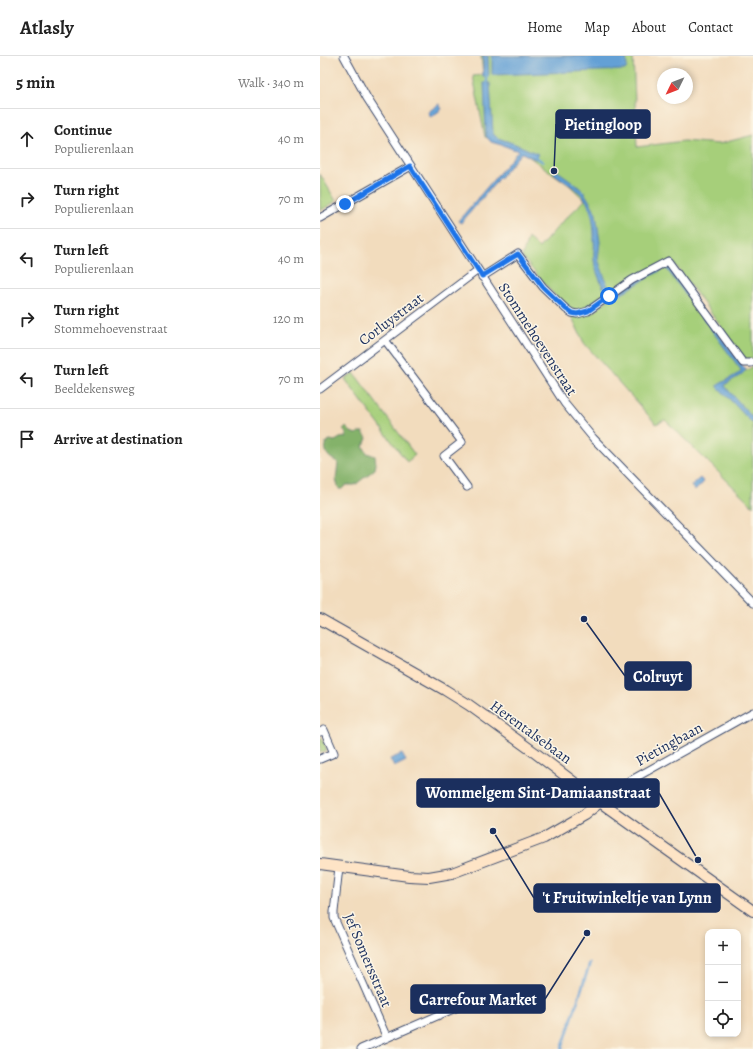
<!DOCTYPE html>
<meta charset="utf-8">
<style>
body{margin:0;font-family:Alegreya,serif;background:#f6f6f6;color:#222}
.controls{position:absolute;right:12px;bottom:12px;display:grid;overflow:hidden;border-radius:8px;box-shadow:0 2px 6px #0003}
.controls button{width:36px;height:36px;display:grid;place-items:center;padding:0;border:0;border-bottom:1px solid #e0e0e0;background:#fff;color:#222;font:20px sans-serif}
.compass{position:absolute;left:337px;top:12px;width:36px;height:36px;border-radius:50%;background:#fff;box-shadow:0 2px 6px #0003;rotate:227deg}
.stop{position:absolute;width:12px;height:12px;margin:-9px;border:3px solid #1a73e8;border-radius:50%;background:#fff}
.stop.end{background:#1a73e8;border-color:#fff;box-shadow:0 1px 4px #0008}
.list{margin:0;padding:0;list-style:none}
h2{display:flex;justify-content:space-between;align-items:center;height:52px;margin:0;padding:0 16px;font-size:17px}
h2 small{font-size:13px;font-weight:400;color:#767676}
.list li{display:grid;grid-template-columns:26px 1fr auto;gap:12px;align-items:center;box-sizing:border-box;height:60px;padding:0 16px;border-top:1px solid #e0e0e0}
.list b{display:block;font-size:15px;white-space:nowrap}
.list p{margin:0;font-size:13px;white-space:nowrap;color:#767676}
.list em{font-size:13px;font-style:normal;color:#767676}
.icon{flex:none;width:22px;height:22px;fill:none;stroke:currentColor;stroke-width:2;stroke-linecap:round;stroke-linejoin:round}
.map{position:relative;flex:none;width:433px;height:993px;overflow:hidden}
header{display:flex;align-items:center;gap:24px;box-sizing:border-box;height:56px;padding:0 20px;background:#fff;border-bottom:1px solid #e0e0e0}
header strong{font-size:19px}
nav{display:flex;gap:22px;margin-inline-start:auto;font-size:14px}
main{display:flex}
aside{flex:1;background:#fff}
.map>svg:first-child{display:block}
</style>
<header>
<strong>Atlasly</strong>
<nav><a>Home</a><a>Map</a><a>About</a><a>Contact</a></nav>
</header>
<main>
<aside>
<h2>5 min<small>Walk · 340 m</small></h2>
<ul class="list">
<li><svg class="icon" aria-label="ahead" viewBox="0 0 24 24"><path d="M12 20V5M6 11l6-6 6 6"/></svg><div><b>Continue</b><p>Populierenlaan</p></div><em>40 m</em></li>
<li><svg class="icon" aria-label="right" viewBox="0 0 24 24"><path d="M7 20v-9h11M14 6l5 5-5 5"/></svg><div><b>Turn right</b><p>Populierenlaan</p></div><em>70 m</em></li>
<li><svg class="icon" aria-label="left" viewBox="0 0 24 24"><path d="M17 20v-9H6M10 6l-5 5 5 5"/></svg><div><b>Turn left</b><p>Populierenlaan</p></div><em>40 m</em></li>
<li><svg class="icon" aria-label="right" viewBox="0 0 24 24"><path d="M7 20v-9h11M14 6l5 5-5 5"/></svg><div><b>Turn right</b><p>Stommehoevenstraat</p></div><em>120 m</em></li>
<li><svg class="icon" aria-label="left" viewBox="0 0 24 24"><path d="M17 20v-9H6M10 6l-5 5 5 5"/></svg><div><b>Turn left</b><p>Beeldekensweg</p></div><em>70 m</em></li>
<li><svg class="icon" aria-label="arrive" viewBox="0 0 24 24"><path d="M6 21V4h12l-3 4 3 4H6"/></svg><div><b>Arrive at destination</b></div></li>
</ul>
</aside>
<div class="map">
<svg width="433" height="993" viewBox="0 0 433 993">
<rect width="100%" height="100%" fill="#fcf5e5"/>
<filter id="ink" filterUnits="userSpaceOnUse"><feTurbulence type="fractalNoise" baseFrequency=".025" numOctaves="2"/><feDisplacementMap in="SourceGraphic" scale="8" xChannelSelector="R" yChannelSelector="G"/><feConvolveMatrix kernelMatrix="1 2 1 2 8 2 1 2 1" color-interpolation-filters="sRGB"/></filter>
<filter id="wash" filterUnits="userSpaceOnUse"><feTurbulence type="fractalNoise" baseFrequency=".012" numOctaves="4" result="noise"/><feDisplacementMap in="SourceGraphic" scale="16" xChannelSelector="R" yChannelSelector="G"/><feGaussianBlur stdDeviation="0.9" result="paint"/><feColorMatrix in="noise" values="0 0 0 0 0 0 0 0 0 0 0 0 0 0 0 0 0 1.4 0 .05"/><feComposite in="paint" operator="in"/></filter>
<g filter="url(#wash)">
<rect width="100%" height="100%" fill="#f2dcbd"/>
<path fill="#a6cf7a" stroke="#607f6c" d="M161,0H313L317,91L364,85L399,88L433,79V302L425,303L353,206L269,252C265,253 260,255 257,255C244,255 211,211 202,201L208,182L219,192L242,166L265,144L249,129L198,93L165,81L153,20L163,19Z
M0,118L16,145L0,155Z
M347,208L426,315L433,310V450L345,364L336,368L264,287L251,259L260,261L266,259L273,256L294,239Z
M34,317L95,399L87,406L25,323Z
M0,682H2L7,694L0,697Z"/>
<path fill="#84b26a" stroke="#507064" d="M26,371L31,376L36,378L39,376H43L47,382L45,387L43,390L47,397L55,400L56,408L55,413L35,429H26L22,433H19L16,424L18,406C8,402 4,397 6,386L10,384L15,385L20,382L26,381V377L23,374L24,372Z"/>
<path fill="#64a0d5" stroke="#40689a" d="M163,0H168L169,20L163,21Z
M172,0H306L307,11L305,14L172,19Z
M164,27H170L173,77L174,79L178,82L198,89L218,98L215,103L202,97H201L141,167L138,165L198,95L185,90L171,86L166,80Z
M119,48L122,53L111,61L108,56Z
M234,114H236L253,126L264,136L273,151L276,158L280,186L278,203L290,236L287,238L285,236C281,226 275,215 274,204C273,198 275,192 274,185C274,168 273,149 259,136C252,130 244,125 236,119L234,117Z
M344,209L348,210L426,314L421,319L406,328L405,330L409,335L433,362V368L398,331V329L421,316V314L346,212H345L317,228L294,243H291L310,229Z
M380,422L384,426L375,435L371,430Z
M82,698L86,705L74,711L70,703Z"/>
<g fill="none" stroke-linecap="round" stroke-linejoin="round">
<path stroke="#64a0d5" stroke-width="2.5" d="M167,18V29
M214,100L223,106
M242,993L270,907"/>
</g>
</g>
<g filter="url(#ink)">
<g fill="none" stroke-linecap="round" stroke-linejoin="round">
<defs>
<path id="street" d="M24,0L47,42L245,348L273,382L433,547
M0,162L91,110
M162,221L198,198L223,231L246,253L252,257L257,258L268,255L312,224L348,205L423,307H431L433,306
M65,284L142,386L124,400L147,431
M0,333L158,214
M0,676L4,674L14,697L0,703
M280,746L292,735L306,727L433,656
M19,811L14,856V862L67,982
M41,993L140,950"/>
<path id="secondary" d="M0,563L125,634L149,649L214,696L280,746L433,855
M0,808L89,820L109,821L132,817L224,782L264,759L280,746"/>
</defs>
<use href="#street" stroke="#3b496c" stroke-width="9"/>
<use href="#secondary" stroke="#3b496c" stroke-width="12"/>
<use href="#street" stroke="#fff" stroke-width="7"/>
<use href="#secondary" stroke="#fee4c6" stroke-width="10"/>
</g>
</g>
<g fill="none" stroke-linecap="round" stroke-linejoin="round" filter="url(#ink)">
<path stroke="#1a73e8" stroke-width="5" d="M25,148L90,110L162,220L198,198L223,231L246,253L252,257L257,258L268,255L289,240"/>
</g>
<g text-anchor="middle" stroke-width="3" stroke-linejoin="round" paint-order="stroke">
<g font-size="15" fill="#1b2f5e" stroke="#fcf5e5">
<text transform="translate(71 263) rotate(-37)" y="5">Corluystraat</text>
<text transform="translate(218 283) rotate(57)" y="5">Stommehoevenstraat</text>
<text transform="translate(211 676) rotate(36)" y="5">Herentalsebaan</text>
<text transform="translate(349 688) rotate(-29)" y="5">Pietingbaan</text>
<text transform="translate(48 904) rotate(67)" y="5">Jef Somersstraat</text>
</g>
</g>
<path fill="none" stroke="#1b2f5e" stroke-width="1.5" d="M234 115L236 68M264 563L305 620M378 804L339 737M173 775L214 842M267 877L225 943"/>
<g fill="#1b2f5e" stroke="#fcf5e5" stroke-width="1.5">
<circle cx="234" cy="115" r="4"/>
<circle cx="264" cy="563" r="4"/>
<circle cx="378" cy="804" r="4"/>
<circle cx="173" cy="775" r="4"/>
<circle cx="267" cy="877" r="4"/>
</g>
<g fill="#1b2f5e" stroke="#1b2f5e" stroke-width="1.5">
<rect x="236" y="54" width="94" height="28" rx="4"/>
<rect x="305" y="606" width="66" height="28" rx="4"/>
<rect x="97" y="723" width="242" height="28" rx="4"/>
<rect x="214" y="828" width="186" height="28" rx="4"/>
<rect x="91" y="929" width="134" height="28" rx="4"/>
</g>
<g font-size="16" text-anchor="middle" font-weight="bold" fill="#fff">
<text x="283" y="74">Pietingloop</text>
<text x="338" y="626">Colruyt</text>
<text x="218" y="742">Wommelgem Sint-Damiaanstraat</text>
<text x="307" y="847">'t Fruitwinkeltje van Lynn</text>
<text x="158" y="949">Carrefour Market</text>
</g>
</svg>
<div class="controls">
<button>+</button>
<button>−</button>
<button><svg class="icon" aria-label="locate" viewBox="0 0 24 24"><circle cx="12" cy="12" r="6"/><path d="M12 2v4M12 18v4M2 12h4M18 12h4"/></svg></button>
</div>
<svg class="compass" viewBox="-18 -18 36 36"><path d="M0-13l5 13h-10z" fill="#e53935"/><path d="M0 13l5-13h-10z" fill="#767676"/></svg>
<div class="stop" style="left:289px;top:240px"></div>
<div class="stop end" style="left:25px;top:148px"></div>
</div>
</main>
